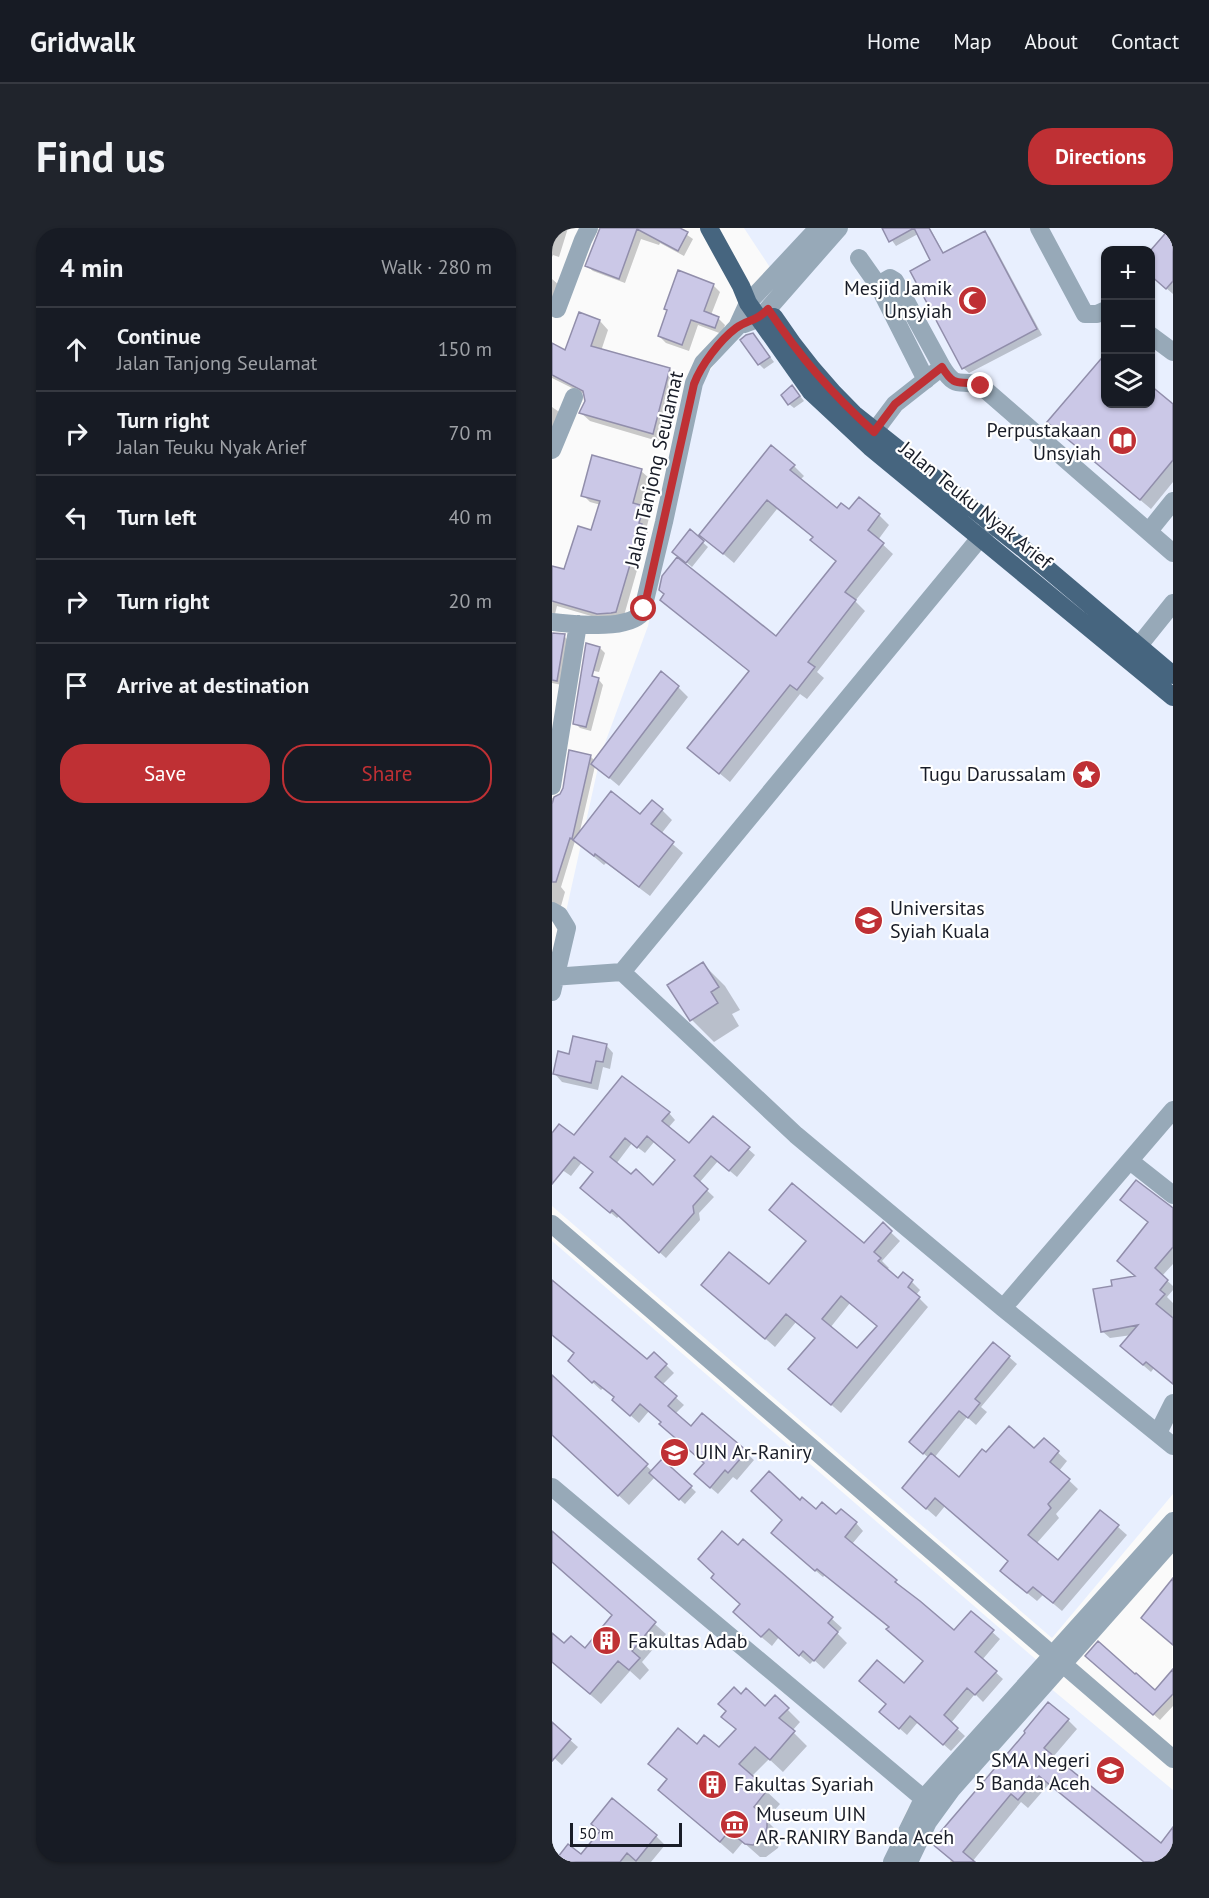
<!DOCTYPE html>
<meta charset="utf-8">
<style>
body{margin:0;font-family:"PT Sans",sans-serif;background:#20242c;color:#f1f3f6}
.controls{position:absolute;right:18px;top:18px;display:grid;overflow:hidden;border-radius:12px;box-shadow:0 2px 4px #0004}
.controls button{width:54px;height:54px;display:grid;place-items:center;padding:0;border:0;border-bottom:2px solid #363941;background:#171b24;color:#f1f3f6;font:30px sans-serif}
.scale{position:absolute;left:18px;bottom:15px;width:112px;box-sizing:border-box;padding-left:6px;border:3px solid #191d28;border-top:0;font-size:16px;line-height:21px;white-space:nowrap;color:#191d28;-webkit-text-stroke:4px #fff;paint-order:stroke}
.stop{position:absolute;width:18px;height:18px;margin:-14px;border:4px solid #bf3034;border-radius:50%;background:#fff}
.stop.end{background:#bf3034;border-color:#fff;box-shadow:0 2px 6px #0008}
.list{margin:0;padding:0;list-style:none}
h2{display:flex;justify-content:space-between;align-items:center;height:78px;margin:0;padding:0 24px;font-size:26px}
h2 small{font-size:20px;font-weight:400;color:#9ea1a6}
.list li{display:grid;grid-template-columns:39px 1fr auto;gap:18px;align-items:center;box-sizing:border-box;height:84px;padding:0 24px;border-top:2px solid #363941}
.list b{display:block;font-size:22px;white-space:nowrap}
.list p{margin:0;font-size:20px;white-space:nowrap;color:#9ea1a6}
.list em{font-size:20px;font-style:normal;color:#9ea1a6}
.actions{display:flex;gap:12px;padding:18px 24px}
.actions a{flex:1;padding:14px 0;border:2px solid #bf3034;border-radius:24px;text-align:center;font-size:21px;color:#bf3034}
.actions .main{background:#bf3034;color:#fff}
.icon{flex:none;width:33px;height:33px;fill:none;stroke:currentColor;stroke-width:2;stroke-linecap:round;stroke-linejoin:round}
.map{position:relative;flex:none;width:621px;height:1634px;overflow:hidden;border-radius:24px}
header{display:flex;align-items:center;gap:36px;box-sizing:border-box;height:84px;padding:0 30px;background:#171b24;border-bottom:2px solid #363941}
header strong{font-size:28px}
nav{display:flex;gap:33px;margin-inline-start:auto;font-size:21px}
.intro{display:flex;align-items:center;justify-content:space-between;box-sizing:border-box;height:144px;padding:0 36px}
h1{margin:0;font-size:42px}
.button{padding:15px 27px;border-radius:24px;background:#bf3034;color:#fff;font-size:21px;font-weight:700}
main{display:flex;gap:36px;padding:0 36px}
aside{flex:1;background:#171b24;border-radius:24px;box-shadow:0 2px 4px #0004}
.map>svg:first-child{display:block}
</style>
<header>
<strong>Gridwalk</strong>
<nav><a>Home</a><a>Map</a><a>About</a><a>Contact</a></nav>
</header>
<div class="intro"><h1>Find us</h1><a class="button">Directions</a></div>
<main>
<aside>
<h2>4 min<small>Walk · 280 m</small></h2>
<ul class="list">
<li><svg class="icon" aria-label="ahead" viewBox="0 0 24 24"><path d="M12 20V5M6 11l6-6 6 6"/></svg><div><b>Continue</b><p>Jalan Tanjong Seulamat</p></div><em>150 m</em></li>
<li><svg class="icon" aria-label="right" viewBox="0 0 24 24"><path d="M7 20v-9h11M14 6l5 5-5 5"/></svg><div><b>Turn right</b><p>Jalan Teuku Nyak Arief</p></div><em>70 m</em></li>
<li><svg class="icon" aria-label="left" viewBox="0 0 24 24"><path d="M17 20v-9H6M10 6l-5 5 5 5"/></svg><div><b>Turn left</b></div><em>40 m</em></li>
<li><svg class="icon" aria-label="right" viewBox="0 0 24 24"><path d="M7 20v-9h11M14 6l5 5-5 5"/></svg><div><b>Turn right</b></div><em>20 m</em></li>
<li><svg class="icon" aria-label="arrive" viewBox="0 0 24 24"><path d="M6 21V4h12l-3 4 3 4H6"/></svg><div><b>Arrive at destination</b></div></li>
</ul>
<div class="actions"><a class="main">Save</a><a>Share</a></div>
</aside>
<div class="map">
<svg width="621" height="1634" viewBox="0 0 621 1634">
<rect width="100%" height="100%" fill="#fafafa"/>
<path fill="#e8effe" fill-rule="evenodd" d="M192,0H621V1266L500,1410L0,978V747L49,526L96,398L148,157L184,106L219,41ZM554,22H598V176H554Z
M0,1013L488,1435L356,1580L331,1634H0Z
M497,1459L621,1562V1608L616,1605L609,1615L561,1608L592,1634H423L408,1622L398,1634H363L387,1585ZM496,1474L516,1491L492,1520L472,1503ZM469,1509L498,1534L466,1572L448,1556L442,1563L431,1553ZM506,1532L560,1607L491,1552ZM425,1561L448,1580L420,1613L397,1594ZM416,1611L399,1631L379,1615Z"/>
<path fill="#0003" fill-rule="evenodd" d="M0,0H16L7,29L1,27L0,29Z
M51,0H125L141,11L132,28L108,15L107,17L89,11L73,55L41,43L35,38Z
M331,0H378L392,26L433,5L438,10L490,107L417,145L411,140L381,32L366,6L344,18Z
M620,0H621V66L598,46Z
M0,51L7,57L0,78Z
M161,57L168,64L159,87L166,90L173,97L170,106L146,97L137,123L114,115L107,108Z
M27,86L48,93L56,102L49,123L118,141L126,150L109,214L38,193L29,185L34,167L0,150V121L14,124Z
M201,106L222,134L212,141L207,136Z
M245,164L252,173L242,180L237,176Z
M554,176L621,178V254L599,281L507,204Z
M0,179L10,186L0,211Z
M242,238L252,248L248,252L285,282L297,283L307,271L327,287L337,297L326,312L341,326L303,373L313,383L265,444L272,450L255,471L248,466L178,554L137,520L198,444L110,372L224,410L285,334L260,312L262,310L225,281L182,335L149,307Z
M89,243L97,250L89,278L98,286L94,302L96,304L71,391L53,392L5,378L3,386L0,385V339L13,343L40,304L49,277L38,274L31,267Z
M138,303L156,319L140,339L127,328Z
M0,406L12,408L17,413L10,457L0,455Z
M36,417L48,420L53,425L47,444L37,442Z
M33,448L47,452L51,457L39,503L28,500L23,495Z
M126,459L136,469L67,558L43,538L27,607L110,582L120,592L109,606L131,625L98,668L54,635L52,637L23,613L9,659L13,664L9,678H0V570L10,566L39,529L43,533Z
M151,736L173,758L188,782L180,786L187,798L162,814L140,792Z
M54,817L61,825L58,841L51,839L46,862L10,854L3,846L18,828Z
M117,885L123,892L116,900L137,918L161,890L203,927L185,949L166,933L147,955L162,969L147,985L148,992L114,1030L67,988L65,990L36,966L42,944L30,934L19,948L0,935V908L22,909ZM102,914L125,933L101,959L80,948L64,936L80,915L93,925Z
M578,979L621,980V1036L610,1048L621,1058V1062L615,1069L621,1075V1156L602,1140L599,1144L578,1126L580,1107L558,1110L550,1103L562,1059L585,1049L597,995Z
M331,997L348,1013L330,1033L337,1040L334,1042L346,1052L351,1046L360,1054L368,1062L364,1067L376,1079L289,1185L247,1149L264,1111L244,1094L223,1119L160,1065L217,1059L313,1018ZM298,1075L326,1099L306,1123L278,1100Z
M0,1054L96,1133L114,1137L122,1145L110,1157L132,1177L123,1186L139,1200L150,1187L202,1232L185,1252L181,1249L166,1266L152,1254L153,1236L110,1195L97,1183L87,1195L70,1180L63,1170L51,1160L49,1162L26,1141L23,1126L0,1106Z
M457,1129L465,1136L429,1179L435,1184L424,1197L415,1189L382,1230L407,1251L434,1226L483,1222L492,1212L515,1233L507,1243L526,1261L504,1286L507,1290L484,1316L506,1334L566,1299L575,1307L510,1383L491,1367L485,1373L459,1352L458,1334L393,1278L384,1289L361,1269L377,1230L366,1221Z
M0,1149L100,1243L111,1233L144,1264L133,1276L103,1249L77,1277L0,1206Z
M248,1274L264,1284L304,1295L311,1303L300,1316L402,1404L419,1385L448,1411L430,1432L451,1451L431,1474L423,1466L399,1495L413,1508L399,1523L366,1494L355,1507L337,1491L352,1457L372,1434L338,1399L273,1347L271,1349L228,1312Z
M0,1305L114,1406L90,1434L97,1442L88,1452L78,1443L49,1476L0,1433V1407L12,1418L33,1422L62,1388L0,1333Z
M190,1377L280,1391L290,1400L285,1405L295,1415L272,1441L262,1432L258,1436L227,1409L220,1418L192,1394L183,1384Z
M541,1434L604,1464L621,1443V1478L608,1492Z
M189,1468L213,1480L235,1481L248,1494L240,1503L255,1518L231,1544L217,1531L199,1549L228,1576L214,1592L227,1605L228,1613L226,1620L214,1629H208L191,1614L181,1626L108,1562L116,1553L98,1536L145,1518L167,1521L185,1502L171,1489Z
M516,1492L525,1501L501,1529L609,1617L621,1610V1634H592L497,1556L476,1580L469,1574L420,1634H398L399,1632L390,1624Z
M0,1496L26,1519L10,1537L0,1528Z
M104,1608L113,1617L99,1634H4Z"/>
<path fill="#cbc8e7" stroke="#918eab" stroke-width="1.5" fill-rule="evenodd" d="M48,0H128L136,4L126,23L85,1L67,51L33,38Z
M330,0H377L391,25L433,3L485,101L410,141L358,43L378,32L362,0L337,14Z
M618,0H621V53L614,61L598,47V23Z
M126,42L162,56L152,83L167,89L163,100L139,92L130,117L106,108L115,82L112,81Z
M27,84L48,92L39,118L118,140L101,206L27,185L33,173L31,163L0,147V115L13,122Z
M201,105L218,129L206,137L188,112L194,107Z
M554,125V176H598V157L621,176V232L588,272L495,194Z
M240,157L248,168L236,177L229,167Z
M219,217L243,237L238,242L285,280L289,275L297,281L307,269L328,286L316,302L332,315L293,364L304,372L256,434L263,439L245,462L238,457L167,546L135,520L197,443L108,372L112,366L107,362L110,348L125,329L224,408L284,333L258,312L261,309L215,272L171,326L147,307Z
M40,227L90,241L81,275L92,278L87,295L90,296L64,384L59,385L45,386L0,373V338L12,341L26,298L39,302L48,273L29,268Z
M138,301L152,313L134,335L120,324Z
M0,405L13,406L5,453L0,452Z
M34,415L48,419L40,448L47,450L34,499L21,496Z
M109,443L127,458L57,550L39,536Z
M17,522L39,527L20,611L18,610L4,654H0V576L2,569L8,566L11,560Z
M59,563L88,586L100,572L111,581L99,596L122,614L87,659L43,626L42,628L21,612Z
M151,734L167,759L159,764L166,775L138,793L115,757Z
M21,808L55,816L51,834L44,833L39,855L1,846L6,823L17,826Z
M70,848L118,884L110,893L137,915L161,888L198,919L177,943L159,928L142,948L156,961L141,978L142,985L107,1025L60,982L58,985L28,960L41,944L22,929L0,956V905L7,896L22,907ZM95,908L123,932L101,957L84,941L79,946L58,929L73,910L85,920Z
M584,952L621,980V1019L603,1040L616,1052L608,1062L613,1066L604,1076L621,1090V1156L594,1134L591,1137L568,1118L586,1097L549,1104L541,1061L560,1058L559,1052L583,1048L565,1033L596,994L568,972Z
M240,955L312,1015L331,994L340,1003L322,1024L329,1030L326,1033L346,1050L351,1044L361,1052L356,1059L368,1069L279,1177L236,1141L263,1110L234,1086L213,1111L149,1057L177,1024L217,1056L254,1013L217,982ZM289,1068L325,1098L305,1120L270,1091Z
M0,1052L95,1131L102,1124L115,1136L103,1149L125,1168L116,1178L139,1198L150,1185L195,1223L176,1245L173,1242L158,1260L142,1246L152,1235L107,1196L109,1194L88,1176L78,1188L60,1172L62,1169L42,1153L40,1155L16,1133L22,1125L0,1107Z
M441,1114L458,1128L423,1171L428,1175L416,1190L407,1183L371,1226L357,1214Z
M0,1147L96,1236L66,1268L0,1207Z
M457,1198L482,1220L492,1210L507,1223L498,1234L518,1251L496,1276L499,1280L476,1307L506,1332L548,1282L567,1297L501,1375L481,1359L475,1365L448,1343L456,1333L383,1270L374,1281L350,1260L379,1225L407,1249L430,1221L434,1224Z
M110,1231L140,1258L127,1272L97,1245Z
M217,1243L248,1272L250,1269L264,1281L270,1274L284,1286L289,1281L305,1294L293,1309L345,1352L343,1354L368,1373L402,1402L419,1383L442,1402L423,1424L445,1443L423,1467L415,1460L392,1487L406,1500L391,1517L358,1488L347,1501L327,1484L334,1476L307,1453L325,1432L352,1455L371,1433L334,1401L337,1399L265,1341L263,1343L219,1305L230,1292L199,1263Z
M0,1303L104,1394L80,1423L88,1430L77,1442L66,1433L38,1466L0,1434V1405L12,1415L19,1408L33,1420L60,1387L0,1334Z
M170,1303L186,1317L191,1311L281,1389L276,1395L286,1404L262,1433L251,1423L247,1428L217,1401L209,1409L181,1384L188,1376L159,1350L162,1346L146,1331Z
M621,1350V1417L589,1390Z
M546,1413L583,1446L584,1445L603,1462L621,1441V1466L601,1487L533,1428Z
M182,1459L189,1466L194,1460L213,1478L223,1467L237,1480L227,1490L243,1503L218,1532L203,1519L187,1536L216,1561L202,1579L215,1590V1599L213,1607L201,1617L193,1616L177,1603L168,1614L106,1562L115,1551L96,1536L126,1500L145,1516L152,1507L167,1519L184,1501L169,1489L174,1483L166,1476Z
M496,1474L517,1491L492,1520L609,1615L621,1599V1634H592L487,1548L466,1572L459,1566L411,1624L423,1634H402L379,1615L473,1505L472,1503Z
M0,1494L19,1511L0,1533Z
M60,1570L105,1607L84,1633L75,1625L68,1634H2L16,1616L29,1626L48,1603L39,1596Z"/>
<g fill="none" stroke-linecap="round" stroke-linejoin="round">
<path stroke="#97a9b8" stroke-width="18" d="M487,0L533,86H545L554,82
M307,30L326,57L374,152
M326,57L338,50L343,53L390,139
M5,81L31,12L37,0
M192,96L208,90L287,0
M598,107L621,124
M322,204L343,176L390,139C405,164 409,149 429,158L621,325
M0,222L22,169
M597,303L621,273
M0,394C23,396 74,403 90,385L112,294L142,155L151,135L185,99L196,75L266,0
M577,430L621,375
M0,558L26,396
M0,683L7,687L15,700L0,764
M70,744L244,907L451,1080L621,1218
M0,749L70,744L437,299
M578,933L621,967
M0,996L621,1531
M451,1080L621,882
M606,1205L621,1175
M0,1259L384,1581
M340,1634L371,1571L621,1293
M357,1634L376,1594L400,1561L621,1312"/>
<path stroke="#46657f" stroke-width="18" d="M157,0L189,58L196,75L259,164L318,219L621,469
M222,89C245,124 271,156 302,186L473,322L621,447"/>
</g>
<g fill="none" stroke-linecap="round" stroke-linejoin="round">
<path stroke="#bf3034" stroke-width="8" d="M92,381L142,156C149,137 168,112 184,100C196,91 204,94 216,81C248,129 279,165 322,204L343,176L390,139C405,164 409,149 429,158"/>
</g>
<defs>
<symbol id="mosque-disc" viewBox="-11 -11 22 22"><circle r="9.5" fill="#bf3034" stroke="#fff"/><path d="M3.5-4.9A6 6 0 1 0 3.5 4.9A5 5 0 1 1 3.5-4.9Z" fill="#fff"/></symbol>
<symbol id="library-disc" viewBox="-11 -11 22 22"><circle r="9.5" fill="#bf3034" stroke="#fff"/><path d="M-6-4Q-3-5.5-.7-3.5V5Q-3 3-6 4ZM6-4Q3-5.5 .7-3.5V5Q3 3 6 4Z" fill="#fff"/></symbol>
<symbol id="sight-disc" viewBox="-11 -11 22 22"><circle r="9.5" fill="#bf3034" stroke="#fff"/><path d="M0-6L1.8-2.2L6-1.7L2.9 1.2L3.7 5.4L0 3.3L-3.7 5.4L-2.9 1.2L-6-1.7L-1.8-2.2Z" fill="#fff"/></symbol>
<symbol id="university-disc" viewBox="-11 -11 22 22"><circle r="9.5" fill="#bf3034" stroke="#fff"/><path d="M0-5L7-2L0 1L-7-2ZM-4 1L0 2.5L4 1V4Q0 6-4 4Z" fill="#fff"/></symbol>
<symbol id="building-disc" viewBox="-11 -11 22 22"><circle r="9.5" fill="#bf3034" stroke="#fff"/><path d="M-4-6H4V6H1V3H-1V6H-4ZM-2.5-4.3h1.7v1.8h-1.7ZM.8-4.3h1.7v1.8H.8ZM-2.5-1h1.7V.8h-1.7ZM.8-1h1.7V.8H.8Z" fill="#fff"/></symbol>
<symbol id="school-disc" viewBox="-11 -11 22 22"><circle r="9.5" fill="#bf3034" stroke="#fff"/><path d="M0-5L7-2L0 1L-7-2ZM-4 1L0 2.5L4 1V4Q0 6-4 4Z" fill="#fff"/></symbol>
<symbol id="museum-disc" viewBox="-11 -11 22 22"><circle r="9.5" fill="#bf3034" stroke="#fff"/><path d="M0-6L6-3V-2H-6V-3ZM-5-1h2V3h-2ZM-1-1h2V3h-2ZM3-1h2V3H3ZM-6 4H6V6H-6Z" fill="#fff"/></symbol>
</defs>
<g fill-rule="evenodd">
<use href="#mosque-disc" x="404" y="56" width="33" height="33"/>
<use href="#library-disc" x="554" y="196" width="33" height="33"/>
<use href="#sight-disc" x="518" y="530" width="33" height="33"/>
<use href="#university-disc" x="300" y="676" width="33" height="33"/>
<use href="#university-disc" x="106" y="1208" width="33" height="33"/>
<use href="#building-disc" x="38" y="1396" width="33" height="33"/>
<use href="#school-disc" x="542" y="1526" width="33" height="33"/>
<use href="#building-disc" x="144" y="1540" width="33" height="33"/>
<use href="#museum-disc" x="166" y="1580" width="33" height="33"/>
</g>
<g text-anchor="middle" stroke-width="4.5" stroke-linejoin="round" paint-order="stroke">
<g font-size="20" fill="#191d28" stroke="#fff" text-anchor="start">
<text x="400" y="67" text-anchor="end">Mesjid Jamik<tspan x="400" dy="23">Unsyiah</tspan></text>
<text x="549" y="209" text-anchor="end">Perpustakaan<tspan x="549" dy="23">Unsyiah</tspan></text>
<text x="514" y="553" text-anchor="end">Tugu Darussalam</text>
<text x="338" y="687">Universitas<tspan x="338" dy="23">Syiah Kuala</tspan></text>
<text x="143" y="1231">UIN Ar-Raniry</text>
<text x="76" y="1420">Fakultas Adab</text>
<text x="538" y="1539" text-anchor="end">SMA Negeri<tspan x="538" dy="23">5 Banda Aceh</tspan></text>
<text x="182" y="1563">Fakultas Syariah</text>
<text x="204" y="1593">Museum UIN<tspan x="204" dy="23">AR-RANIRY Banda Aceh</tspan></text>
</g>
<g font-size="20" fill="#191d28" stroke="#fff">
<text transform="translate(102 241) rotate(-77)" y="7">Jalan Tanjong Seulamat</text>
<text transform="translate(424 277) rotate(39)" y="7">Jalan Teuku Nyak Arief</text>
</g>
</g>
</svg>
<div class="controls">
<button>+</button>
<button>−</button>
<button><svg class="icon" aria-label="layers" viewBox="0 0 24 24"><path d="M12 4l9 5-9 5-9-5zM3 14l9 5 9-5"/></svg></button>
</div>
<div class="scale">50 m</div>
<div class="stop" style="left:92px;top:381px"></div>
<div class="stop end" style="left:429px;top:158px"></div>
</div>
</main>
